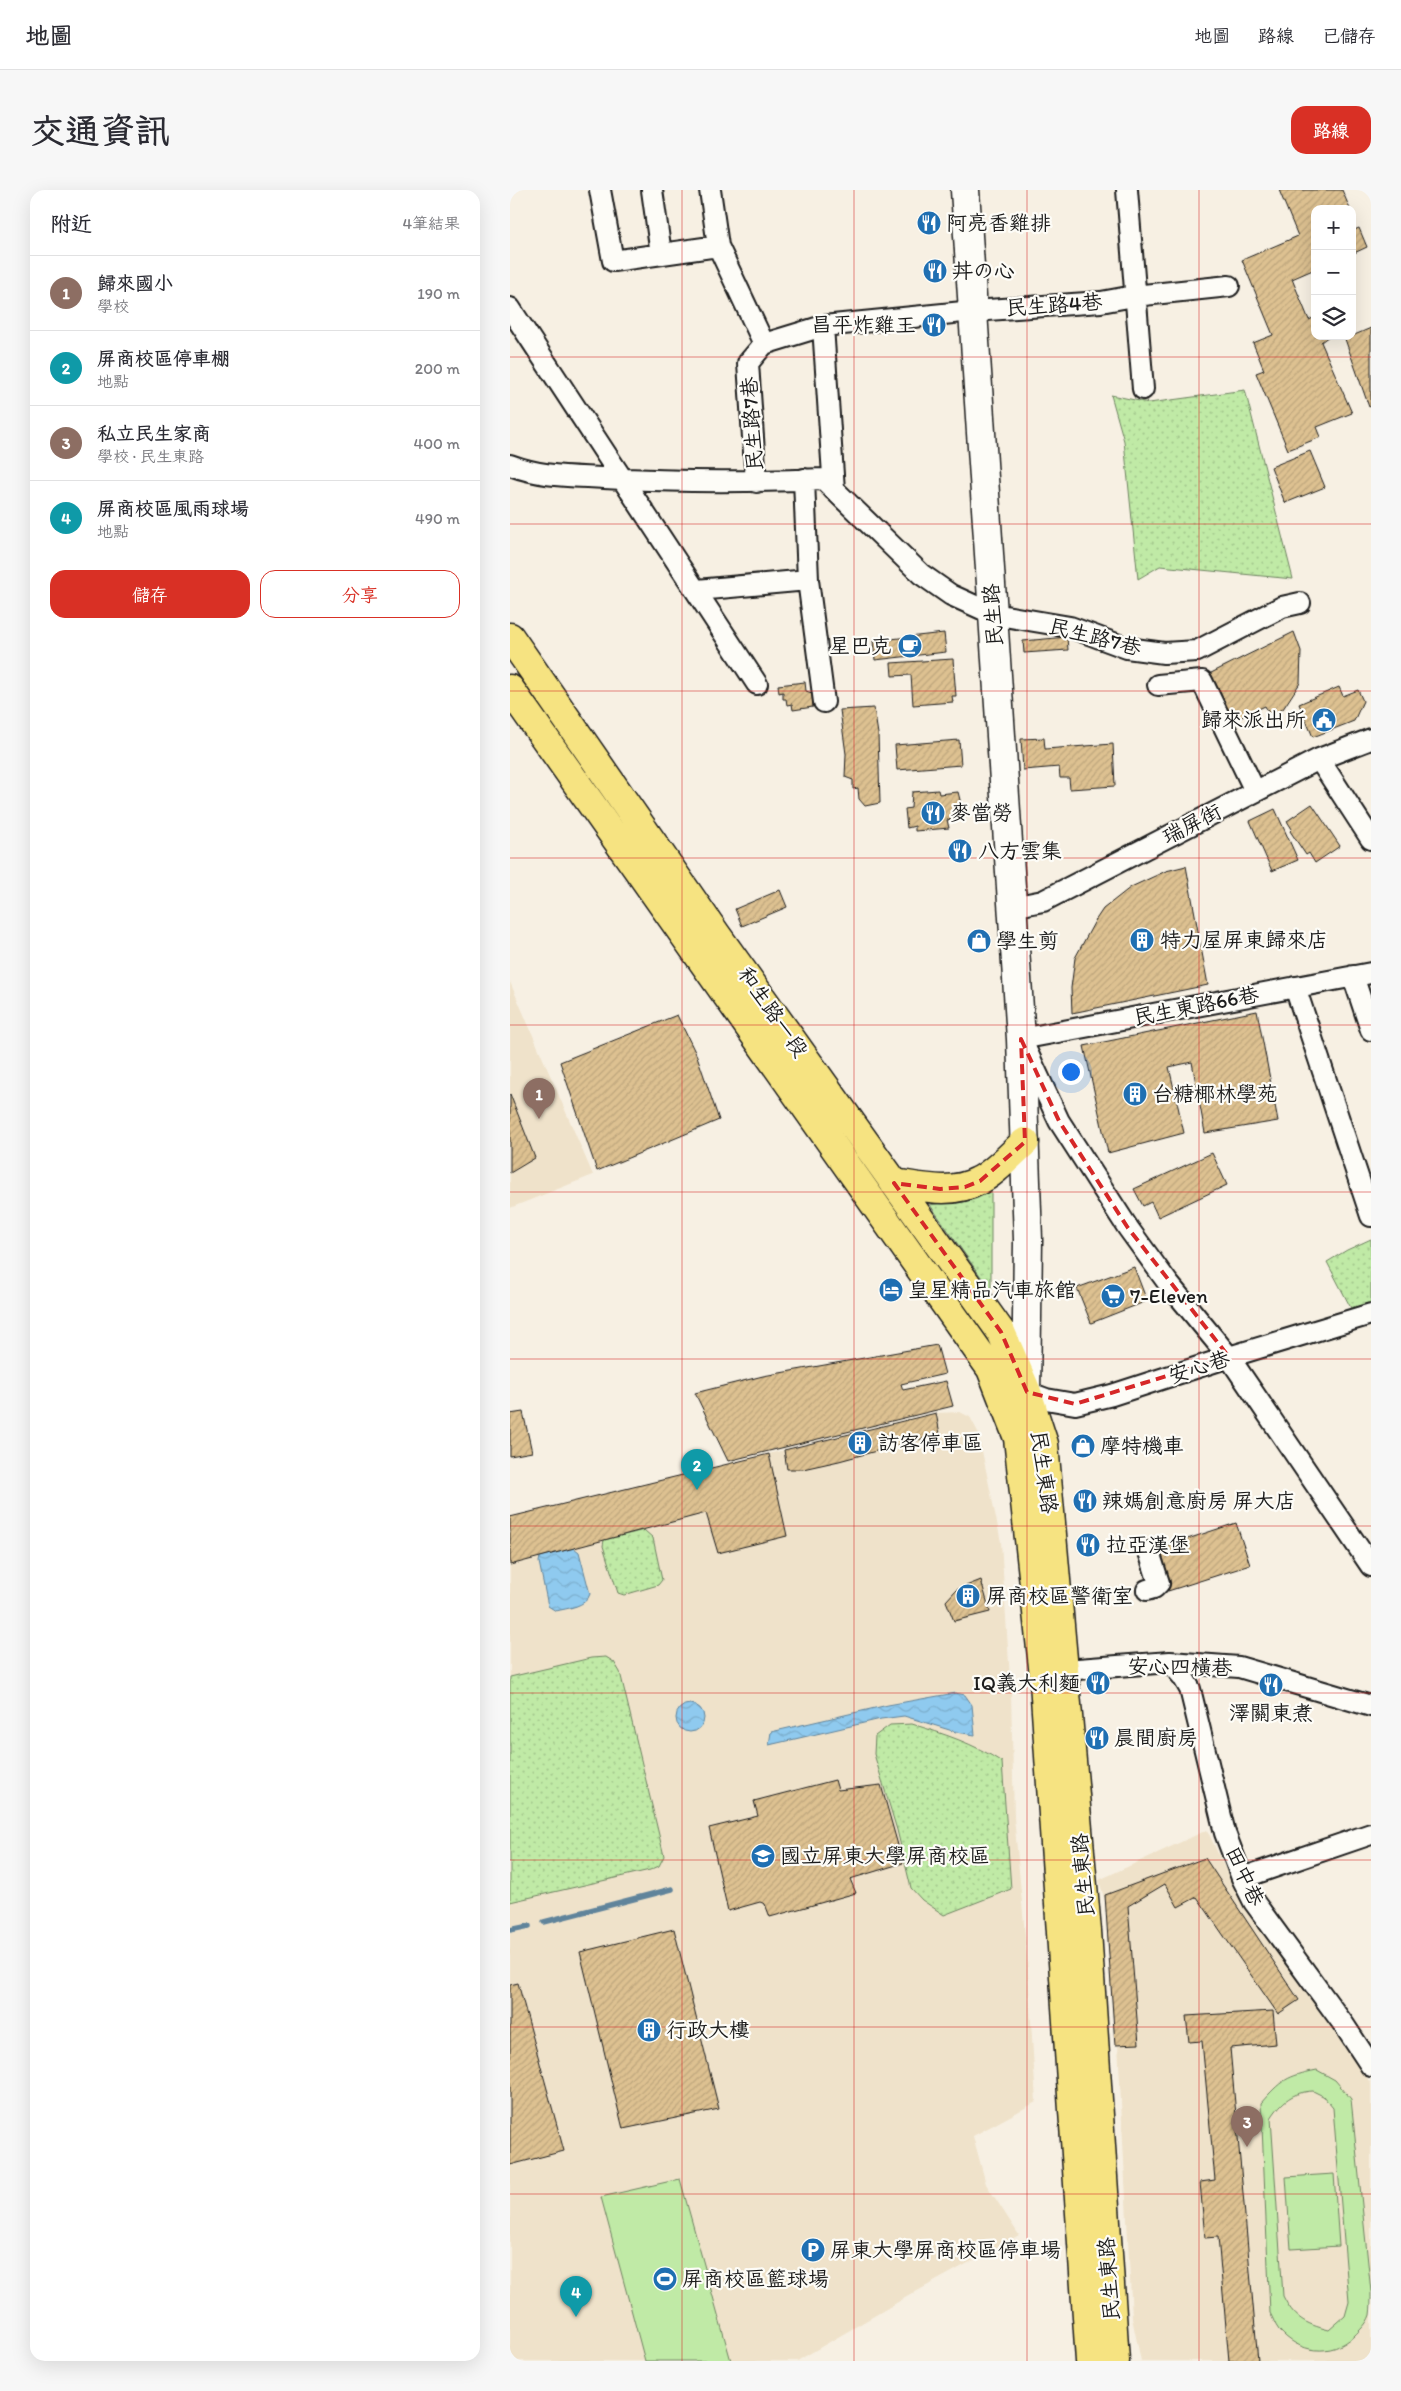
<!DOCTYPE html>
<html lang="zh-TW">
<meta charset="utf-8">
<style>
body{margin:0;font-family:Itim,"LXGW WenKai TC","Klee One",sans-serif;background:#f7f7f7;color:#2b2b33}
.controls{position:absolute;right:15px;top:15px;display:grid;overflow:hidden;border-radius:10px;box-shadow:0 5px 20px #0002}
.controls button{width:45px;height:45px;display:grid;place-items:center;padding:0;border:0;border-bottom:1px solid #e1e1e2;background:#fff;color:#2b2b33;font:25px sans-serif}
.you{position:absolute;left:560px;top:881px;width:18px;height:18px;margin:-12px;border:4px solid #fff;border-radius:50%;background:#1a73e8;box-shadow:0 0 0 8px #1a73e833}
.badge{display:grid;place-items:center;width:32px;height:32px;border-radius:50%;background:#d93025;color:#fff;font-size:16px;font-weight:700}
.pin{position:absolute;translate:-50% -41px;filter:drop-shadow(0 1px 2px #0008)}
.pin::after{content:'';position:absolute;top:26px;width:18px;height:15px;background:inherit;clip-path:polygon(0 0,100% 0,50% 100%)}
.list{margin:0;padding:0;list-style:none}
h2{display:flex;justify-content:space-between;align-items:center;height:65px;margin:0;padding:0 20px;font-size:21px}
h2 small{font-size:16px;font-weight:400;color:#7c7c81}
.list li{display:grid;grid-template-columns:32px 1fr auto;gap:15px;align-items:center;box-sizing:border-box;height:75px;padding:0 20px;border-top:1px solid #e1e1e2}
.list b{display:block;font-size:19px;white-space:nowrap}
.list p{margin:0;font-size:16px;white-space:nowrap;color:#7c7c81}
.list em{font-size:16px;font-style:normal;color:#7c7c81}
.actions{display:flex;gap:10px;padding:15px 20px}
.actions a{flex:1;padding:11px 0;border:1px solid #d93025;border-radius:15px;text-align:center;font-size:18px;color:#d93025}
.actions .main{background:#d93025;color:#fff}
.icon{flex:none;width:28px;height:28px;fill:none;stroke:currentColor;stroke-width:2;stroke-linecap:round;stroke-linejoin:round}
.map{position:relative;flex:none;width:861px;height:2171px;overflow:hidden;border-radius:15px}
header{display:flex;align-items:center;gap:30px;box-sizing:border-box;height:70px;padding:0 25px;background:#fff;border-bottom:1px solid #e1e1e2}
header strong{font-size:24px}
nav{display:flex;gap:28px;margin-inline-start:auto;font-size:18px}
.intro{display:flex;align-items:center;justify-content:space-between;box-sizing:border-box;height:120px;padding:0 30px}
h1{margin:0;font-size:35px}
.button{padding:12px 22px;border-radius:15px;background:#d93025;color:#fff;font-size:18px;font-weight:700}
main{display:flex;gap:30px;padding:0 30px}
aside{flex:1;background:#fff;border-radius:15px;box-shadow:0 5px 20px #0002}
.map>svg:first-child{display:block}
</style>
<header>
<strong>地圖</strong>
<nav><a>地圖</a><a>路線</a><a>已儲存</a></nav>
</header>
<div class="intro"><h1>交通資訊</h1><a class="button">路線</a></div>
<main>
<aside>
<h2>附近<small>4筆結果</small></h2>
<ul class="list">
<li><span class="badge" style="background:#8d6e63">1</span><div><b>歸來國小</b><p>學校</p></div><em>190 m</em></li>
<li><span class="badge" style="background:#0f9aa8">2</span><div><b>屏商校區停車棚</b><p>地點</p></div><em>200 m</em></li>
<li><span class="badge" style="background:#8d6e63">3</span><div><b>私立民生家商</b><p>學校 · 民生東路</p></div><em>400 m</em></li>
<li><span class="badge" style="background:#0f9aa8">4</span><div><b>屏商校區風雨球場</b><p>地點</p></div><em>490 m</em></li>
</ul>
<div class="actions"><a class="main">儲存</a><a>分享</a></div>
</aside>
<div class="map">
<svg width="861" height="2171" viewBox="0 0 861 2171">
<defs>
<pattern id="grass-dots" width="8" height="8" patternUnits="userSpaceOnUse" patternTransform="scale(1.25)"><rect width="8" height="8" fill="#c0eaa6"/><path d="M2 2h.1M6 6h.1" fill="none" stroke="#a4c88e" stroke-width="1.8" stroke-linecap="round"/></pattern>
<pattern id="water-waves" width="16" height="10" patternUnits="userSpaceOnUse" patternTransform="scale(1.25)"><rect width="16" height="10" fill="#8fcaef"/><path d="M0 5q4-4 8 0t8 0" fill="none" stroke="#7badcc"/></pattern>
<pattern id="building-hatch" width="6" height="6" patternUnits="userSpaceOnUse" patternTransform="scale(1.25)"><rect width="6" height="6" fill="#ddc191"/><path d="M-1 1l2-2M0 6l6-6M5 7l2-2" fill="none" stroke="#bda57c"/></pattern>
</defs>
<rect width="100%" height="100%" fill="#f7f0e3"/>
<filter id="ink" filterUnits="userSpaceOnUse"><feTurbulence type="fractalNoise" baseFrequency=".02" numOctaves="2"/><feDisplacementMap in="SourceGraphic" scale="10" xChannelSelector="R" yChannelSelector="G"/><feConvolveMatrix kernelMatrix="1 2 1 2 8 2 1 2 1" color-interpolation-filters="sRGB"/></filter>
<g filter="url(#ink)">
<path fill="#efe2ca" d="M0,792L83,985L0,1018Z
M450,1222L460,1227L468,1242L491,1352L501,1504L504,1627L517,1766L526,1912L463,1946L476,1994L509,2045L400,2105L287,2171H0V1327L426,1223Z
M697,1640L723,1695L742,1726L826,1840L861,1894V2171H631L622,2128L602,1736L589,1690Z"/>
<path fill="url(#grass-dots)" stroke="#6e8361" d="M735,200L783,389L650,376L628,389L614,251L601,205L639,213Z
M481,988V1101L420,1015L449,1010Z
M861,1049V1116L843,1122L817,1072L837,1060Z
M134,1340L143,1348L152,1390L148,1395L114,1405L108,1403L93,1356L94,1350Z
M96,1467L104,1472L110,1482L154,1666L149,1676L140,1680L0,1712V1487L81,1468Z
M402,1534C434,1544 463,1553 492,1572L501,1699L434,1725L412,1710L401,1698L387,1640L364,1564L365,1546L380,1535Z"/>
<path fill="#c0eaa6" stroke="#6e8361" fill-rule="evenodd" d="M807,1880L825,1890L841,1909L861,2102C861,2109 861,2119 860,2125C857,2134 850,2140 844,2146C821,2168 789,2163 769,2140C765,2135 763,2128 760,2123L751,1913C771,1890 777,1886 807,1880ZM803,1901L813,1906L823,1918L839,2112L835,2126L819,2140C795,2134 784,2128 773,2106L761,1928C772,1911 783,1902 803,1901Z
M824,1984L829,2056L781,2059L776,1987Z
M170,1989L221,2171H135L91,2007Z"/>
<path fill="url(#water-waves)" stroke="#61849b" d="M64,1358L69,1362L80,1404C76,1417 58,1418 46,1421L38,1416L29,1372L30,1367Z
M445,1503L455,1505L462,1515L465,1545L446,1542L394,1526L371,1529L259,1555L261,1542L378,1515Z
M166 1528a14 14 0 1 1 28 0a14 14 0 1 1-28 0Z"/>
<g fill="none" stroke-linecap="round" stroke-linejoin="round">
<path stroke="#61849b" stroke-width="5.5" d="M34,1732L162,1699
M0,1740L19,1736"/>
</g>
<path fill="url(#building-hatch)" stroke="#1c1c1c" d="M769,0H832L840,19H805V79L782,89L799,130L805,127V146H819L811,152L842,223L807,237L811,247L778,260L746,183L754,180L743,153L763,145L732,70L788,46Z
M849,38L857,57L842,64V41Z
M861,138V216L859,217L835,149Z
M800,261L815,297L775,313L761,277Z
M784,442L791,461L790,493L773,519L760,525L755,516L721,532L697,485Z
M434,443L436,462L365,470L363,451Z
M557,447L558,460L514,463L513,451Z
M443,469L446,506H442L443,512L403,515L401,485L382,486L381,473Z
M295,492L296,501L302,503L303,517L283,520L282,514L277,515L276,509H273V502L269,503L268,495Z
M829,497L833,506L848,500L853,511L844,531L803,547L789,514Z
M364,518L368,544L370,613L355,616L349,609L348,598L343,599V590L335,587L336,564L330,520Z
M534,548L535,559L603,554L605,596L560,599L559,588H550L549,577L513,580L511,549Z
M449,550L451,575L387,580L385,555Z
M428,600L429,604L448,602L451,614V627L437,630L439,638L405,641V636L397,638L395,619L401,618L402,602Z
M802,614L830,656L805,673L799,663L796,665L780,641L782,639L777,631Z
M765,619L788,670L762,681L740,631Z
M676,676L698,795L562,823L561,798L565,768L585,731L593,719L621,697L656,681Z
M270,700L277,717L232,736L225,719Z
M747,821L768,931L695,943L682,872L659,877L674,943L598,963L574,856Z
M167,825L187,866L209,930L87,981L50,872Z
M0,904L25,968L0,983Z
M702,963L717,995L648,1027L641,1012L633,1016L624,999Z
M624,1077L637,1111L581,1133L567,1098Z
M427,1155L435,1184L391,1194L393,1200L436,1191L443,1216L218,1271L185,1203L253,1186Z
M13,1222L22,1262L0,1266V1224Z
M426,1223L430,1244L329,1271L293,1279H277L274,1260Z
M259,1264L277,1346L208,1363L196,1323L0,1375V1327Z
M726,1333L740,1375L658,1401L644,1360Z
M471,1390L480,1422L444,1431L436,1411L446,1400Z
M325,1590L328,1600L371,1595L393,1673L340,1689L346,1703L260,1727L255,1714L250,1712L218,1721L199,1638L248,1626L244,1611Z
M695,1668L789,1810L768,1824L687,1707L668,1717L655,1694L618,1716L629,1854L605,1855L595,1705Z
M164,1739L209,1919L113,1939L70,1762Z
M8,1793L54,1961L0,1975V1795Z
M763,1821L766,1854L720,1858L748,2171H719L708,2047L695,2048L690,1992L705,1990L692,1851L679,1852L676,1826Z"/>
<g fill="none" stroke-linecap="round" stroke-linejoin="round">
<defs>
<path id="street" d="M90,0L103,71L208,56
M142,0L151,64
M200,0L208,56L254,154
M617,0L633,199
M0,118L247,494
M313,136L324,300
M0,275C32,287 61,286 94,288C167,292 240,292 313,289L411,384L441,405L483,424L560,437L617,458L654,463L687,461L772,417L790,413
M294,289L298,390L314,512
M246,292L238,173L254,154L313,136L463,121L591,112L624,106L719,96
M187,400L298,390
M648,495L692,491L745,601
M809,569L861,649
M502,717L533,711L809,569L861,549
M861,783L511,849L549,931L618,1038L658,1093L719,1167L861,1376
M843,786L861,840
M785,797L861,1026
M517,1202L536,1209L565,1214L602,1205L719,1167L861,1124
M637,1400L644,1398L649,1393L639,1362
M660,1472L673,1487L680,1499L715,1643L732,1688L744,1712L834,1835L861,1876
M542,1478L555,1480L660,1472L729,1477L861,1516
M732,1688L861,1644"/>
<path id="secondary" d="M455,0L511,849L518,1050L516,1205"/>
<path id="primary" d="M0,447L206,744L491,1142L517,1202L534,1254L577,1741L605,2171
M0,499L481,1179L508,1248L533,1477L580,2171
M384,993C412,997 442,1005 468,991C485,983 501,964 515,952"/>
</defs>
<use href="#street" stroke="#1c1c1c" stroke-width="24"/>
<use href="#secondary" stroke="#1c1c1c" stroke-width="31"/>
<use href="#primary" stroke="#1c1c1c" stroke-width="31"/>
<use href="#street" stroke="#fdfcf7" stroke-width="20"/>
<use href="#secondary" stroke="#fdfcf7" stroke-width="28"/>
<use href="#primary" stroke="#f6e381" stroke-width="28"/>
</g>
</g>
<path fill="none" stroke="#d62828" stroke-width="4" stroke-dasharray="10 6" stroke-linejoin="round" d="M511,849L549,931L618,1038L719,1167L565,1214L517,1202L491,1142L384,993L430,999L455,997L470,991L515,952Z"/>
<path fill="none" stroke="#d62828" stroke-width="1" stroke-opacity="0.55" d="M172,0V2171M344,0V2171M517,0V2171M689,0V2171M0,167H861M0,334H861M0,501H861M0,668H861M0,835H861M0,1002H861M0,1169H861M0,1336H861M0,1503H861M0,1670H861M0,1837H861M0,2004H861"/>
<defs>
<symbol id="restaurant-disc" viewBox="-11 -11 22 22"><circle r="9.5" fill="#1f6fb2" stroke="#fdfcf7"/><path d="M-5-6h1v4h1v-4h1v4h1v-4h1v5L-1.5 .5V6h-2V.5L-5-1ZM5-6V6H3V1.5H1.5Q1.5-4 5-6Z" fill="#fff"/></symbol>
<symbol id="cafe-disc" viewBox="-11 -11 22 22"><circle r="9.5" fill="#1f6fb2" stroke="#fdfcf7"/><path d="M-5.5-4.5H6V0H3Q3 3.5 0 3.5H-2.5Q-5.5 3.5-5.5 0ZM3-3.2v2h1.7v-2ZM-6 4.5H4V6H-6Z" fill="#fff"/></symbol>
<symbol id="civic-disc" viewBox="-11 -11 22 22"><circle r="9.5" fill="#1f6fb2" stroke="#fdfcf7"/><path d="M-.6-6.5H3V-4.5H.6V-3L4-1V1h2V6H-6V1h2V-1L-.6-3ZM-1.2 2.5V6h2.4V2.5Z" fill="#fff"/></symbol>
<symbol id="building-disc" viewBox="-11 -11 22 22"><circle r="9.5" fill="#1f6fb2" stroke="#fdfcf7"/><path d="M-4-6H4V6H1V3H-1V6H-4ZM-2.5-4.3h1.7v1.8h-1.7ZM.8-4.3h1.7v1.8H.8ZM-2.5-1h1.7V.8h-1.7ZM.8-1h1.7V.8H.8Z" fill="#fff"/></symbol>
<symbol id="shop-disc" viewBox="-11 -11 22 22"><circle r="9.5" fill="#1f6fb2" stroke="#fdfcf7"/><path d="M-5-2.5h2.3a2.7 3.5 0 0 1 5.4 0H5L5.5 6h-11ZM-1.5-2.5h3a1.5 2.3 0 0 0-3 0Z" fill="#fff"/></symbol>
<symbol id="hotel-disc" viewBox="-11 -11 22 22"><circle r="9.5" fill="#1f6fb2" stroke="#fdfcf7"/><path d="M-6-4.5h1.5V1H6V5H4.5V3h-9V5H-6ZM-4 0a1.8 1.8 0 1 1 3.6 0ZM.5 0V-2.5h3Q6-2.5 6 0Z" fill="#fff"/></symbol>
<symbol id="supermarket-disc" viewBox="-11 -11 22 22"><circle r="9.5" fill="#1f6fb2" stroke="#fdfcf7"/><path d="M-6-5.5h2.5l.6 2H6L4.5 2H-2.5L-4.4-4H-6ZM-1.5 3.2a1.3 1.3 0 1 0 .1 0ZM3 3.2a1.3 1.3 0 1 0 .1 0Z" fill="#fff"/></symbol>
<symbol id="university-disc" viewBox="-11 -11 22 22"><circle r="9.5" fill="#1f6fb2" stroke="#fdfcf7"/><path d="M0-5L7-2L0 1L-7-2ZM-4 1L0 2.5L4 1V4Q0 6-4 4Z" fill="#fff"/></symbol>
<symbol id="parking-disc" viewBox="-11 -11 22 22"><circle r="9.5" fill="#1f6fb2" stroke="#fdfcf7"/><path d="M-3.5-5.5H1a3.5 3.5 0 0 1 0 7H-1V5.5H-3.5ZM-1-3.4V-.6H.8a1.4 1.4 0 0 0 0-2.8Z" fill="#fff"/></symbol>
<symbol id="stadium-disc" viewBox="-11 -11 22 22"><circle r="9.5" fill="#1f6fb2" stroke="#fdfcf7"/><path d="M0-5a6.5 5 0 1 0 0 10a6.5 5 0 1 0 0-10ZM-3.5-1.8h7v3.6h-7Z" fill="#fff"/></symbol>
</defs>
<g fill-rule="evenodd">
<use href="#restaurant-disc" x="405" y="19" width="28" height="28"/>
<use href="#restaurant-disc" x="411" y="67" width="28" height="28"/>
<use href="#restaurant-disc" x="410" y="121" width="28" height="28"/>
<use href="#cafe-disc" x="386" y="442" width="28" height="28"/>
<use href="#civic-disc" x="800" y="516" width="28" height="28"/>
<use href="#restaurant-disc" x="409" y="609" width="28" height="28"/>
<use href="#restaurant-disc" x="436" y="647" width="28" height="28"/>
<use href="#building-disc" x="618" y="736" width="28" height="28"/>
<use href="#shop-disc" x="455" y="737" width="28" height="28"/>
<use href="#building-disc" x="611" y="890" width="28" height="28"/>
<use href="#hotel-disc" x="367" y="1086" width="28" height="28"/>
<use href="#supermarket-disc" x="589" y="1092" width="28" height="28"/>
<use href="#building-disc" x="336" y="1239" width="28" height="28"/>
<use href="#shop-disc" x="559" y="1242" width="28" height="28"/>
<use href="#restaurant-disc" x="561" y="1297" width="28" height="28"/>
<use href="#restaurant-disc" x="564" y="1341" width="28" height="28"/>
<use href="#building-disc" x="444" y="1392" width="28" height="28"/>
<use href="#restaurant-disc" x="574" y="1479" width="28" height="28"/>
<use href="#restaurant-disc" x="747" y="1481" width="28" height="28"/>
<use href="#restaurant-disc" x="573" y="1534" width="28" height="28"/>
<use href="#university-disc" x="239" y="1652" width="28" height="28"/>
<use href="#building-disc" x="125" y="1826" width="28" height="28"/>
<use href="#parking-disc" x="289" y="2046" width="28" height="28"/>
<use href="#stadium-disc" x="141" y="2075" width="28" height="28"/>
</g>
<g text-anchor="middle" stroke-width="4.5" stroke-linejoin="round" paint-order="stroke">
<g font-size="21" fill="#1c1c1c" stroke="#fdfcf7" text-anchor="start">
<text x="436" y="40">阿亮香雞排</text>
<text x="442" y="88">丼の心</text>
<text x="406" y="142" text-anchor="end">昌平炸雞王</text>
<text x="382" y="463" text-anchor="end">星巴克</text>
<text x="796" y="537" text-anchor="end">歸來派出所</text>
<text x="440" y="630">麥當勞</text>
<text x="468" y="668">八方雲集</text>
<text x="650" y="757">特力屋屏東歸來店</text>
<text x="486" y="758">學生剪</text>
<text x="642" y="911">台糖椰林學苑</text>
<text x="398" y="1107">皇星精品汽車旅館</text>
<text x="620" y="1113">7-Eleven</text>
<text x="368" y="1260">訪客停車區</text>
<text x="590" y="1263">摩特機車</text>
<text x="592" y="1318">辣媽創意廚房 屏大店</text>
<text x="596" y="1362">拉亞漢堡</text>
<text x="476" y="1413">屏商校區警衛室</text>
<text x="570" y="1500" text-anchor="end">IQ義大利麵</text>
<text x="761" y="1530" text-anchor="middle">澤關東煮</text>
<text x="604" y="1555">晨間廚房</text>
<text x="270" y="1673">國立屏東大學屏商校區</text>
<text x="156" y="1847">行政大樓</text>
<text x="320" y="2067">屏東大學屏商校區停車場</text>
<text x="172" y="2096">屏商校區籃球場</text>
</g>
<g font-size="21" fill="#1c1c1c" stroke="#fdfcf7">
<text transform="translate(544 115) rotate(-4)" y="7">民生路4巷</text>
<text transform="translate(242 234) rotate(-94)" y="7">民生路7巷</text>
<text transform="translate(483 425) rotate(-94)" y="7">民生路</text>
<text transform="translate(585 447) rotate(14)" y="7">民生路7巷</text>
<text transform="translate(682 634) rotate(-27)" y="7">瑞屏街</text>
<text transform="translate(686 816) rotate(-11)" y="7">民生東路66巷</text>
<text transform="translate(263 822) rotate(55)" y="7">和生路一段</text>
<text transform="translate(689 1177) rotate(-18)" y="7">安心巷</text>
<text transform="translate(534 1282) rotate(82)" y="7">民生東路</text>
<text transform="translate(670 1477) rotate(1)" y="7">安心四橫巷</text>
<text transform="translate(573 1685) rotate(-95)" y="7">民生東路</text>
<text transform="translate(735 1686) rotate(65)" y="7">田中巷</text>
<text transform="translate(599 2089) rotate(-94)" y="7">民生東路</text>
</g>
</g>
</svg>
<div class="controls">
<button>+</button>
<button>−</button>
<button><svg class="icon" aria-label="layers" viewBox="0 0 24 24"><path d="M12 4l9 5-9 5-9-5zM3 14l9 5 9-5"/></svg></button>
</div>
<div class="you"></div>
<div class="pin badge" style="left:29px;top:929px;background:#8d6e63">1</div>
<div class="pin badge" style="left:187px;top:1300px;background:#0f9aa8">2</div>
<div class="pin badge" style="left:737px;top:1957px;background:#8d6e63">3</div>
<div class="pin badge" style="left:66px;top:2127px;background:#0f9aa8">4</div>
</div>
</main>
